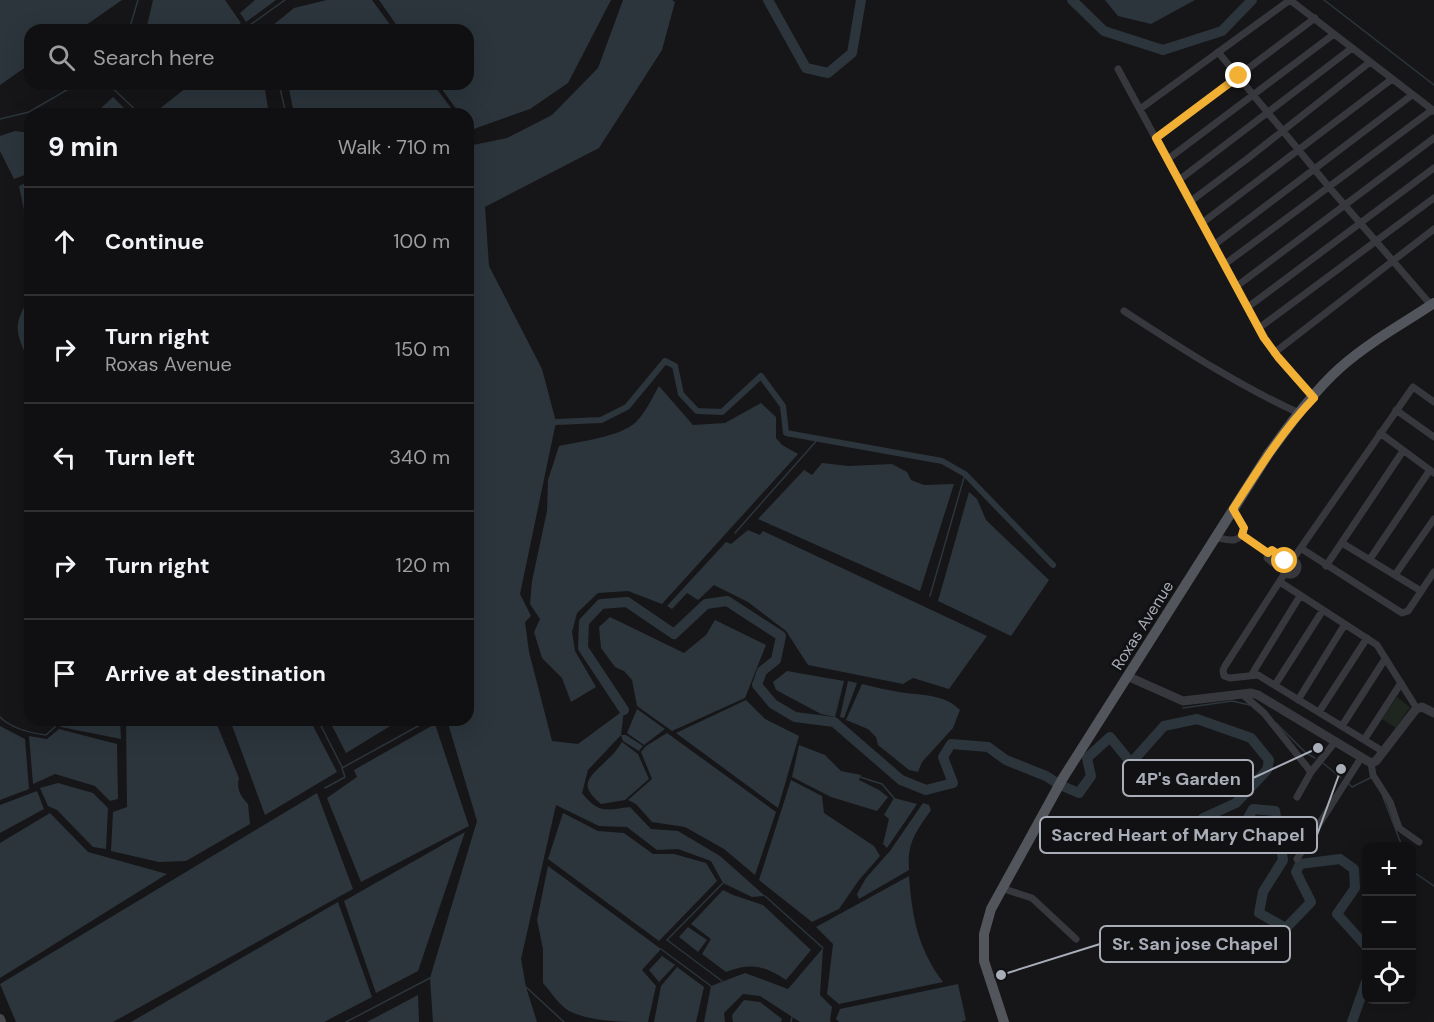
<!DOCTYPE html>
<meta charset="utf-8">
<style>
body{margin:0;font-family:"DM Sans",sans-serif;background:#1e1e20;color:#f1f3f6}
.controls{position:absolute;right:18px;bottom:18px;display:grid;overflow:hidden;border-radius:12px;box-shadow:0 6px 24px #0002}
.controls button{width:54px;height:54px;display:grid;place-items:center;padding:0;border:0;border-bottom:2px solid #303032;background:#101012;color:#f1f3f6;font:30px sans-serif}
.stop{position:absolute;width:18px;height:18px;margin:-14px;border:4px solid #f2b134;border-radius:50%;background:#fff}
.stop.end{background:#f2b134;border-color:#fff;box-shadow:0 2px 6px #0008}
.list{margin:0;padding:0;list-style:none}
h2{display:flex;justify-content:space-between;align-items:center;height:78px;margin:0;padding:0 24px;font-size:26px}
h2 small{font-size:20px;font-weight:400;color:#9c9d9f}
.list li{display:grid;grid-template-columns:39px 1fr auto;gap:18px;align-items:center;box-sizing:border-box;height:108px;padding:0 24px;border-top:2px solid #303032}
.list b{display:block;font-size:22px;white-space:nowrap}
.list p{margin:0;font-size:20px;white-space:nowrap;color:#9c9d9f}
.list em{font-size:20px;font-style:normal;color:#9c9d9f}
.icon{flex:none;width:33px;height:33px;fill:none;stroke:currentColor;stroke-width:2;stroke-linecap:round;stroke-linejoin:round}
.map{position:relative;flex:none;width:1434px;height:1022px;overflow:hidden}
.search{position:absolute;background:#101012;box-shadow:0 6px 24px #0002;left:24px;top:24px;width:450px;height:66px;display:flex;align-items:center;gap:15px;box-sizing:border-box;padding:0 21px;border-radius:18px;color:#9c9d9f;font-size:22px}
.panel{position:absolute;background:#101012;box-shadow:0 6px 24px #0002;left:24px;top:108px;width:450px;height:618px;border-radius:18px}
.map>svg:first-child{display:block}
</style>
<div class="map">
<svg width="1434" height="1022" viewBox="0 0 1434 1022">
<rect width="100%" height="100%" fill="#161618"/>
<path fill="#1e261f" d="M1397,697L1410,707L1396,728L1382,719Z"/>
<path fill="#2c353c" d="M0,0H122L79,30H30V64L0,85Z
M153,0H225L241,23L231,30H146Z
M255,0H276L246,22L240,13Z
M327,0H372L394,30H267L294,8Z
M379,0H611L568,83L530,109L471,130L468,126V114H460L438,84H468V30H400Z
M623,0H672L675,2L662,50L599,148L485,207L489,266L542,369L556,422L520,594L531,616L525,622L529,652L552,741L578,744L624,710L621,735H626L643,746L639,751L623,741L621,735L588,770L582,793C599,814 605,810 630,807L651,829L678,831L720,856L765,896L752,897L723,883L711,861L678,849L657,850L627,827L599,826L556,805L521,959L526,987L537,1022H433L430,978L477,821L447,720H468V141L473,145L507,138L552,115L598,68Z
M1105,0H1195L1151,24L1118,16Z
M191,84H264L269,114H153Z
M288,84H433L451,108L443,114H294Z
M113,97L130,114H89L99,110Z
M15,131L30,133V173L14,179L0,151V136Z
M30,181V273L28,229L19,186Z
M30,291V363C24,350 14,334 19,319C22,309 28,302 30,291Z
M659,386L693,425L725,423L761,403L776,417V438L782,445L798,454L662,604L628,591L598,593L577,613L572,632L575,651L596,687L571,702L562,678L542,658L534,632L540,619L530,604L532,581L547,511L548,480L559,446C581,441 620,437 636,422C646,412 652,398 659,386Z
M822,463L849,466L892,464L907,472L911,480L924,485L954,484L920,591L758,519L804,470L812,475Z
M969,492L977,499L986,520L1049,580L1011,636L938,601Z
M748,530L760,535L763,531L987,636L949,689L913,678L903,684L808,665L786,631L748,602L714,585L698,600L687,593L672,609L667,606L726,542L731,544Z
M610,617L684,653L706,635L715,620L766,645L745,698L672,731L637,706L632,680L624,671L615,667L601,648L599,627Z
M787,671L844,681L835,717L821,714L776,690L773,682Z
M848,681L857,683L844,718L840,717Z
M862,684C874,687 887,690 899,692C922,696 943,693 960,710L953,728L922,762L918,772L909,770L878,745L876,737L868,729L846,720Z
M746,700L765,719L799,736L778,808L676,733Z
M637,709L665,729L644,745L627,733Z
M56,720H120L121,739L61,727Z
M126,720H215L239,778C236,789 241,797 248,804L250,824L186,861L159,862L111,851L113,812L127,807Z
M230,720H310L337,772L265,815Z
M329,720H400L346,753Z
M435,724L469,826L361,882L327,798L357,777L354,770Z
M0,726L25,739L29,789L0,800Z
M59,729L117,744L118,799L110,801L95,786L55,774L33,784L29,736L47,739Z
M667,733L776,812L755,875L724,849L685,827L652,822L636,804L628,800L652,779L641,752L646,746Z
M622,742L638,754L649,779L625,800L601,804C575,783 592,776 609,758C614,754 618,748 622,742Z
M799,745L825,755L841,771L861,775L859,780L879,790L888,797L877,811L831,797L792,777Z
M791,780L822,796L824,813L874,846L880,856L859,880L839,909L812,922L759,880Z
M58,783L93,793L108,808L106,849L93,847L57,810L48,806L40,788Z
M37,791L44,809L0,833V805Z
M317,793L353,889L113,1022H16L0,984Z
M894,798L917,804L887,848L883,844L889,819L884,815Z
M923,803L929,805L931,810C916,832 907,842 909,870L859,899L857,894L866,878L890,851Z
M50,813L88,852L167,874L0,978V843Z
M563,813L598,831L624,833L653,854H674L706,863L717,881L659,941L548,859Z
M465,832L418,971L376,993L344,901Z
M548,866L661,949L642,970L656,986L648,1022C622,1022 592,1022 569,1011C559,1005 551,992 543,983V949L537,920Z
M909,876C912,917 918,949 943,982L839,1004L827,994L833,944L816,927Z
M723,890L733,895L763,905L811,950L786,980C763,965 751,963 726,972L702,954L711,939L691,924Z
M338,902L372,997L324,1022H131Z
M688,927L707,940L698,952L679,937Z
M823,948L820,995L832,1007L830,1020L831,1022H800L760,996L743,994L724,1013L725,1022H704L711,986L745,973L788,989Z
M662,956L675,965L659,982L649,970Z
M677,967L704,987L696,1022H654L661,986Z
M958,984L966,1020L961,1022H839L836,1019L840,1009Z
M418,995L419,1022H367Z
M744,1000L760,1002L782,1019L781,1022H733L732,1015Z"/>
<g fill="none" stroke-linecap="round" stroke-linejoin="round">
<path stroke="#2c353c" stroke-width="1.5" d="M1324,0L1434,85
M129,30L138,0
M243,30L285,0
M108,84L140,114
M155,84L158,86L161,84
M279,84L286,114
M0,119L29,112L77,84
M735,533L818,439
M930,596L965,474
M1183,708L1232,701L1250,705
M0,717C12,729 30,733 46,735L55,727L54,720
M318,720L342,767
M1276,723L1306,753L1315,758
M1323,763L1341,778
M860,777L882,784L894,798
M1349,784L1352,787L1372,777
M325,788L345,777L342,768L429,720
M1383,797L1402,846
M1412,871L1434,886
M765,896L823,948
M661,949L711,986
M722,981L667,940L723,883
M526,987L564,1022
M346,1022L430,978
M791,1022L792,1017"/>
<path stroke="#2c353c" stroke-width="6" d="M556,422L601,420L627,407L665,361L675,366L681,394L697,411L722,412L761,376L783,406L786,433L942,461L965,474L1053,565"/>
<path stroke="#2c353c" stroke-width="10" d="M768,0L806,68L828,73L852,53L861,0
M1072,0L1104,31L1163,50L1222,31L1252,0
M624,710L583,648L584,622L601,604L627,602L674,634L706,604L727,601L781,636L776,660L762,671L757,685L773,704L795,717L834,722L901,780L926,790L953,783L943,757L951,744L988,747L1006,760L1046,776L1060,785L1079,793L1091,776L1087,758L1110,737L1131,763L1164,726L1197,719L1251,738L1269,760L1267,770L1236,803L1203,818L1202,832L1220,839L1237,838L1253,809L1275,811L1283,860L1263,892L1259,913L1286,928L1311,902L1296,872L1300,864L1340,859L1354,869L1355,888L1337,914L1366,946
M1352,1022L1366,982"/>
<path stroke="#37383d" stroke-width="7" d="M1218,52L1329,187L1431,305
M1118,69L1264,338L1278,358L1314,398
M1140,109L1290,0L1434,111
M1156,138L1315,18
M1168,159L1334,34
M1179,180L1352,48
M1191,201L1247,159L1370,62
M1202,223L1392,79
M1214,245L1412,95
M1225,264L1432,110
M1237,286L1434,138
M1248,307L1434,168
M1124,311C1181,348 1237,385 1299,413
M1259,328L1434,198
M1274,353L1434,229
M1396,410L1434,437
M1380,433L1434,473
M1243,535L1268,553L1267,558L1273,563L1279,560
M1215,537C1228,540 1241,545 1244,528L1233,509
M1342,543L1421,591
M1302,549L1402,613L1408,611L1434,572
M1268,553L1272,551L1279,555L1281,562
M1293,559L1413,387L1434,402
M1370,559L1430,470
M1282 567a8 8 0 1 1 16 0a8 8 0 1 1-16 0Z
M1326,566L1403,451
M1285,573L1225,666L1223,670L1224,676L1230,678L1258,675L1379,749
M1395,575L1434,519
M1280,582L1377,645L1414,704
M1252,674L1300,596
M1275,685L1323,610
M1242,694L1264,713L1311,772
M1298,700L1345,624
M1319,712L1367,638
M1342,726L1385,659
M1364,740L1401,683
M1371,763L1373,775L1390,802L1399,828L1419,842
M1297,797L1311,772L1335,742
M1297,859L1361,758
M1001,888L1032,898L1076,939"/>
<path stroke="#37383d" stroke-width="9" d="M1127,676L1183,701L1251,693L1258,695L1371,763L1376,761L1416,709L1422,707L1434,713"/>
<path stroke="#45474d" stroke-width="10" d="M0,1019L1,1022"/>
<path stroke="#53555c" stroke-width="10" d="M1004,1022L984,961V934L991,909L1063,778L1269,453C1291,423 1314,391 1341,367C1369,342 1403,324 1434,303"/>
</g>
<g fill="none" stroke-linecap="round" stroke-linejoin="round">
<path stroke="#f2b134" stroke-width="8" d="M1239,76L1156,138L1264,338L1278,357L1314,398C1282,431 1258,470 1233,509L1244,528L1242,535L1268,553L1272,550L1279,555V560L1283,563L1285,561"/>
</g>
<g text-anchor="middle" stroke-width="6" stroke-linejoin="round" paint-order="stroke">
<g font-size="16" fill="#a8adb8" stroke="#111113">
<text transform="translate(1142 625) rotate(-58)" y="6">Roxas Avenue</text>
</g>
</g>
<path fill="none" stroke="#a8adb8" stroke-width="2" d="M1318 748L1253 778M1341 769L1317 835M1001 975L1100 944"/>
<g fill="#a8adb8" stroke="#111113" stroke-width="2">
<circle cx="1318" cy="748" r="6"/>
<circle cx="1341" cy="769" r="6"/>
<circle cx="1001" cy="975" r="6"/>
</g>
<g fill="#111113" stroke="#a8adb8" stroke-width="2">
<rect x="1123" y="760" width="130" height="36" rx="6"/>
<rect x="1040" y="817" width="277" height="36" rx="6"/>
<rect x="1100" y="926" width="190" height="36" rx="6"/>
</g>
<g font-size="18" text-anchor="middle" font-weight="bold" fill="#a8adb8">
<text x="1188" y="785">4P's Garden</text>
<text x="1178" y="841">Sacred Heart of Mary Chapel</text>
<text x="1195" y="950">Sr. San jose Chapel</text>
</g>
</svg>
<div class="controls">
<button>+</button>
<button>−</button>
<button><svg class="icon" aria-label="locate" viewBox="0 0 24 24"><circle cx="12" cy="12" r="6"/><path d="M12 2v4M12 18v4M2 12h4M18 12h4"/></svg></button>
</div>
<div class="stop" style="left:1285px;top:561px"></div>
<div class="stop end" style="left:1239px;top:76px"></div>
<div class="search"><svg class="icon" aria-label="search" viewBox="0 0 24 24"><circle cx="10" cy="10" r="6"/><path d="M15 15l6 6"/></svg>Search here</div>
<section class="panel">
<h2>9 min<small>Walk · 710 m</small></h2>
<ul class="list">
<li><svg class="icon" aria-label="ahead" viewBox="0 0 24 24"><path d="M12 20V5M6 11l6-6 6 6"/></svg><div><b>Continue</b></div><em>100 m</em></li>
<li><svg class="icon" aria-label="right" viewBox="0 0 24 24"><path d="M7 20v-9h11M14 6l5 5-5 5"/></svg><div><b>Turn right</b><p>Roxas Avenue</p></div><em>150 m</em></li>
<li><svg class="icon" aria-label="left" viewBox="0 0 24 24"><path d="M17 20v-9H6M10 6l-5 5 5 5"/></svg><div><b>Turn left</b></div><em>340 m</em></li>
<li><svg class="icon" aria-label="right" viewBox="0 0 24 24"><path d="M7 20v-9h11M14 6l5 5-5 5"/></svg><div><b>Turn right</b></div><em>120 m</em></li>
<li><svg class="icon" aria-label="arrive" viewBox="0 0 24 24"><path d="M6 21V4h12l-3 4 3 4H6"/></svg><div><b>Arrive at destination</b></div></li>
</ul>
</section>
</div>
